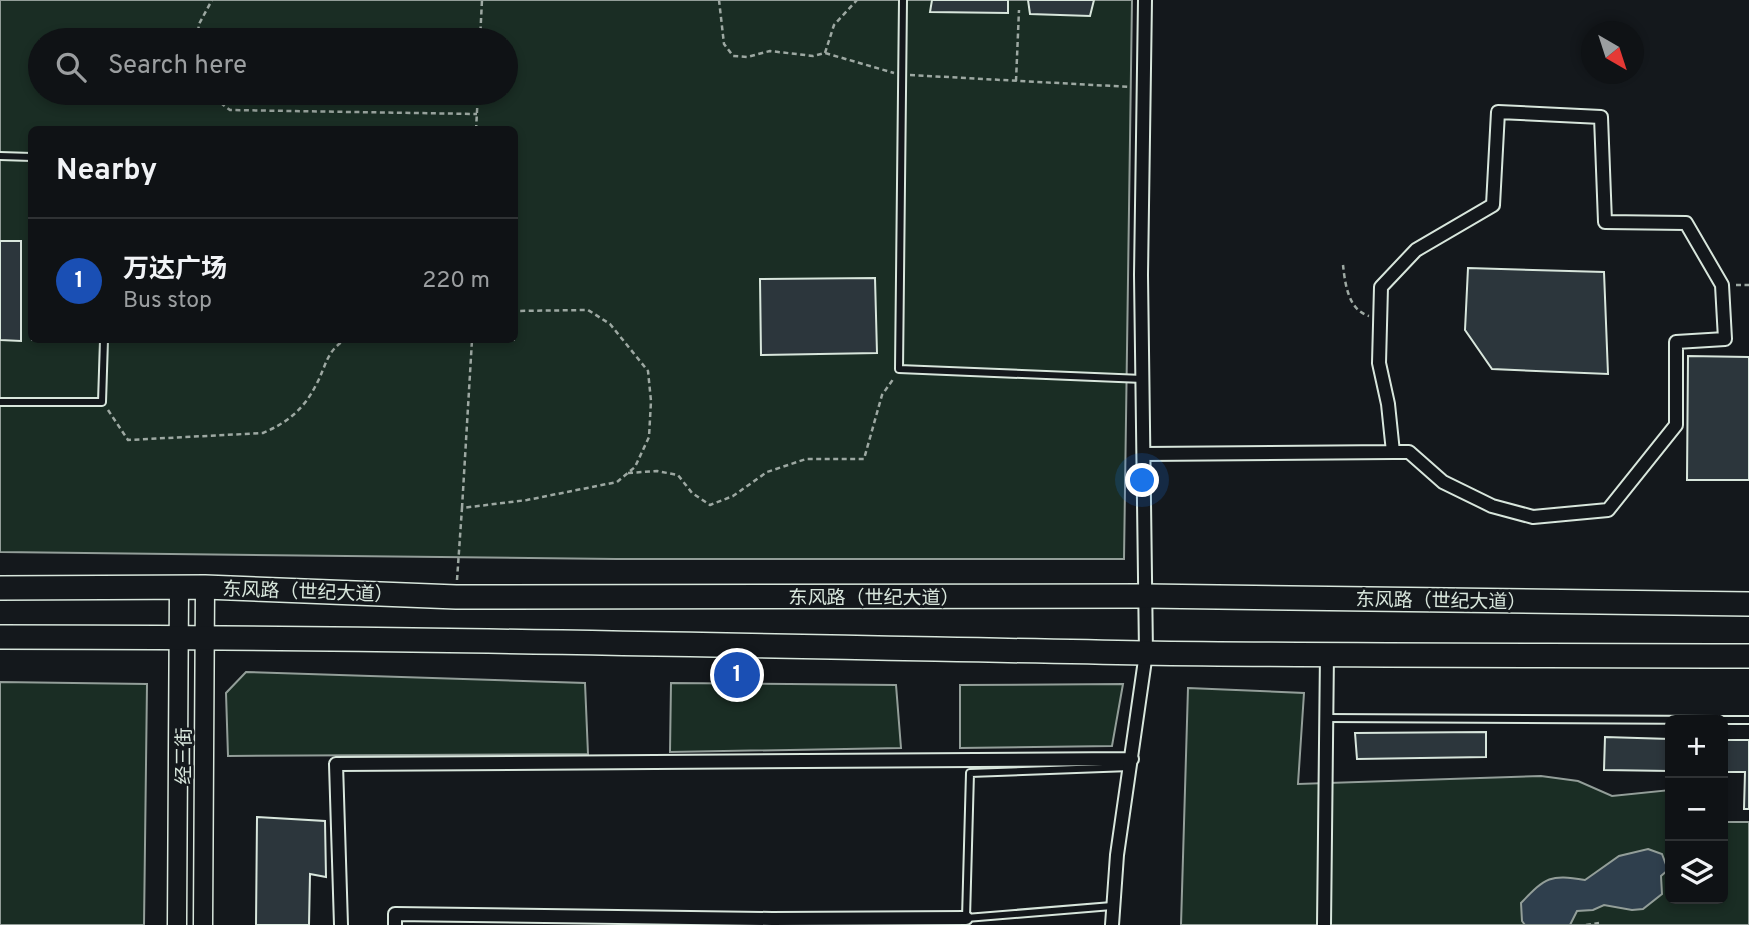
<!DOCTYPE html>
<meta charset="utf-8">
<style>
body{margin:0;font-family:Overpass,"Noto Sans SC",sans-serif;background:#1d2022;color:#f1f3f6}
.controls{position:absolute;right:21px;bottom:21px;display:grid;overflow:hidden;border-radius:10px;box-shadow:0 4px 10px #0003}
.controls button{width:63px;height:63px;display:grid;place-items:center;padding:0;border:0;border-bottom:2px solid #2f3234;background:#0f1215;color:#f1f3f6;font:35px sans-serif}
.compass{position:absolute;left:1581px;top:21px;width:63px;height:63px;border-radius:50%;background:#0f1215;box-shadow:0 4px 10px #0003;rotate:141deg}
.you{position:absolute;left:1143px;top:481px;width:24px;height:24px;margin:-18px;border:5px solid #fff;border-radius:50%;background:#1a73e8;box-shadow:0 0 0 10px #1a73e833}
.badge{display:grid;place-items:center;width:46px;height:46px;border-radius:50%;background:#8c9099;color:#fff;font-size:23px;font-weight:700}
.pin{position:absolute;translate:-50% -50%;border:4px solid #fff;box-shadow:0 2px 7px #0006}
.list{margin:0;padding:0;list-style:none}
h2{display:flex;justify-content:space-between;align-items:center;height:91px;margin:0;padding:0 28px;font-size:30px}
h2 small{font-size:23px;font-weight:400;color:#9b9ea0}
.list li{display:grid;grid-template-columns:46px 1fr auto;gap:21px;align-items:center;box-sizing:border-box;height:126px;padding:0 28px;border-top:2px solid #2f3234}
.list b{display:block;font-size:26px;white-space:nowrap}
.list p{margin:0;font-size:23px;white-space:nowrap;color:#9b9ea0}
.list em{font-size:23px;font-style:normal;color:#9b9ea0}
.icon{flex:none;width:38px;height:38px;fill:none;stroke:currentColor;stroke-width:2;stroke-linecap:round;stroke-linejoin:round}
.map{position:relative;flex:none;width:1749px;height:925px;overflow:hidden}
.search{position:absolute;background:#0f1215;box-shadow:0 4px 10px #0003;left:28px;top:28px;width:490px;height:77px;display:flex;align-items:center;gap:18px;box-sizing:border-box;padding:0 24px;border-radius:38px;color:#9b9ea0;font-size:26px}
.panel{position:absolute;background:#0f1215;box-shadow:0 4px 10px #0003;left:28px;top:126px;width:490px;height:217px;border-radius:10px}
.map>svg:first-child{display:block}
</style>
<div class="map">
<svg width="1749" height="925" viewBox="0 0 1749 925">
<rect width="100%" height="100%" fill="#14181c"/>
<path fill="#1a2d24" stroke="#939e99" stroke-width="2" fill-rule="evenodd" d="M0,0H1132L1124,559H616L0,552ZM40,40H506V93H40ZM32,130H514V340H32Z
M246,672L585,683L588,754L228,756L226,693Z
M0,682L147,684L144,925H0Z
M671,683L896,685L901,748L670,752Z
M1123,684L1112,746L960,748V685Z
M1188,688L1304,693L1298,784L1541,776L1578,781L1612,796L1670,790V899H1723V822H1749V925H1181Z"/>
<path fill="#2f3f4d" stroke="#939e99" stroke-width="2" d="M1648,849L1662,854L1668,870L1661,876L1662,894L1643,909L1632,910L1604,905L1593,910L1577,911L1570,925H1525L1522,921L1521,903C1546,877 1550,874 1585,880L1619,856Z"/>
<path fill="#2c363c" stroke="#d8e6dc" stroke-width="2" d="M932,0H1008V13L930,12Z
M1028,0H1094L1090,16L1030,14Z
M0,241H21V341L0,340Z
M1468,268L1604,272L1608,374L1492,369L1465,330Z
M875,278L877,353L761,355L760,279Z
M1688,356L1749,357V480H1687Z
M1486,732V757L1357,759L1355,733Z
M1605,737L1670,739V771L1604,770Z
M1723,740H1749V809H1744L1745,772H1723Z
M257,817L325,821L326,877L310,874L309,925H256Z"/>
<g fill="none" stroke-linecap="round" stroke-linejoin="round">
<defs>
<path id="lane" d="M903,0L899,369L1143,379
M0,156L32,157
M0,402H102L104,340
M1326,718L1716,720
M1723,720H1749
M1112,906L966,918L970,773L1130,767"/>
<path id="street" d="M1144,454L1393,452H1409L1443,482L1492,506L1533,517L1608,510L1676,425V342L1725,339L1722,285L1686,223L1605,222L1601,117L1498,112L1493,205L1416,250L1381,287L1379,363L1388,404L1393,452
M341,925L336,764L1132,759
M395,925V914L772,919L966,918
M1112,925L1117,855L1146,653L1141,275L1145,0
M1324,925L1327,653"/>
<path id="secondary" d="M177,925L179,587
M203,925L205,587"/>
<path id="highway" d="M0,588L205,587L456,597L1146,596L1749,604
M0,637C381,637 762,646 1143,653C1345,656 1547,655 1749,656"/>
</defs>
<use href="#lane" stroke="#d8e6dc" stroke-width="10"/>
<use href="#street" stroke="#d8e6dc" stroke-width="16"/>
<use href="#secondary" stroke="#d8e6dc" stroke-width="21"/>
<use href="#highway" stroke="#d8e6dc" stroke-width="26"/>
<path stroke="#9da8a2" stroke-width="2.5" stroke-dasharray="5 3.5" stroke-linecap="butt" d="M719,0L724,44L733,56L747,57L770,51L813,56L825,53L894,73
M197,40L199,24L212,0
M480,40L482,0
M825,53L834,25L857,0
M910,75L1131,87
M1016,81L1019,10
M207,93L230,110L477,114
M476,130L478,93
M1343,265C1345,283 1348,310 1369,316
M1736,285H1749
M108,410L128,440L263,433C287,423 304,409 316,385C326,367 326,351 345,340
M628,473L657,471L678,475L692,493L710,505L733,496L767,472L806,459H864L882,395L894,378
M462,508L472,340
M457,580L462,508L527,500L617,482L635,467L649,437L651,401L648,371L610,324L588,310L514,311
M1586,925L1599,923"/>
<use href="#lane" stroke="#14181c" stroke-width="6"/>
<use href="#street" stroke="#14181c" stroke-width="12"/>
<use href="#secondary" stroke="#14181c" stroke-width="18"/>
<use href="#highway" stroke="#14181c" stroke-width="23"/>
</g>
<g text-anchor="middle" stroke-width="5" stroke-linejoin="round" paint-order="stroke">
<g font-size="19" fill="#d8e6dc" stroke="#14181c">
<text transform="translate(308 591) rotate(2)" y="7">东风路（世纪大道）</text>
<text x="874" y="604">东风路（世纪大道）</text>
<text transform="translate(1441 600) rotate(1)" y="7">东风路（世纪大道）</text>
<text transform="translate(183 756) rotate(-90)" y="7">经三街</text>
</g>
</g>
</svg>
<div class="controls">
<button>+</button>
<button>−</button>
<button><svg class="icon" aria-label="layers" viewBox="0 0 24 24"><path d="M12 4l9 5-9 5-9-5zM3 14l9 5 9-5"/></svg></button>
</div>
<svg class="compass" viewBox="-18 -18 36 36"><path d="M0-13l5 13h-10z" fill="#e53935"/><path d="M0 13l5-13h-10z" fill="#9b9ea0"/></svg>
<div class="you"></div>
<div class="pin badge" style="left:737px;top:675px;background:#1a4fb4">1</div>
<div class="search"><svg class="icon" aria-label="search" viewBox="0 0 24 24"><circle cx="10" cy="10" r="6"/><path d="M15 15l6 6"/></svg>Search here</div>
<section class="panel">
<h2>Nearby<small></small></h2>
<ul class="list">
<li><span class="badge" style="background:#1a4fb4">1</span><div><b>万达广场</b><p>Bus stop</p></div><em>220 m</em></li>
</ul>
</section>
</div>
